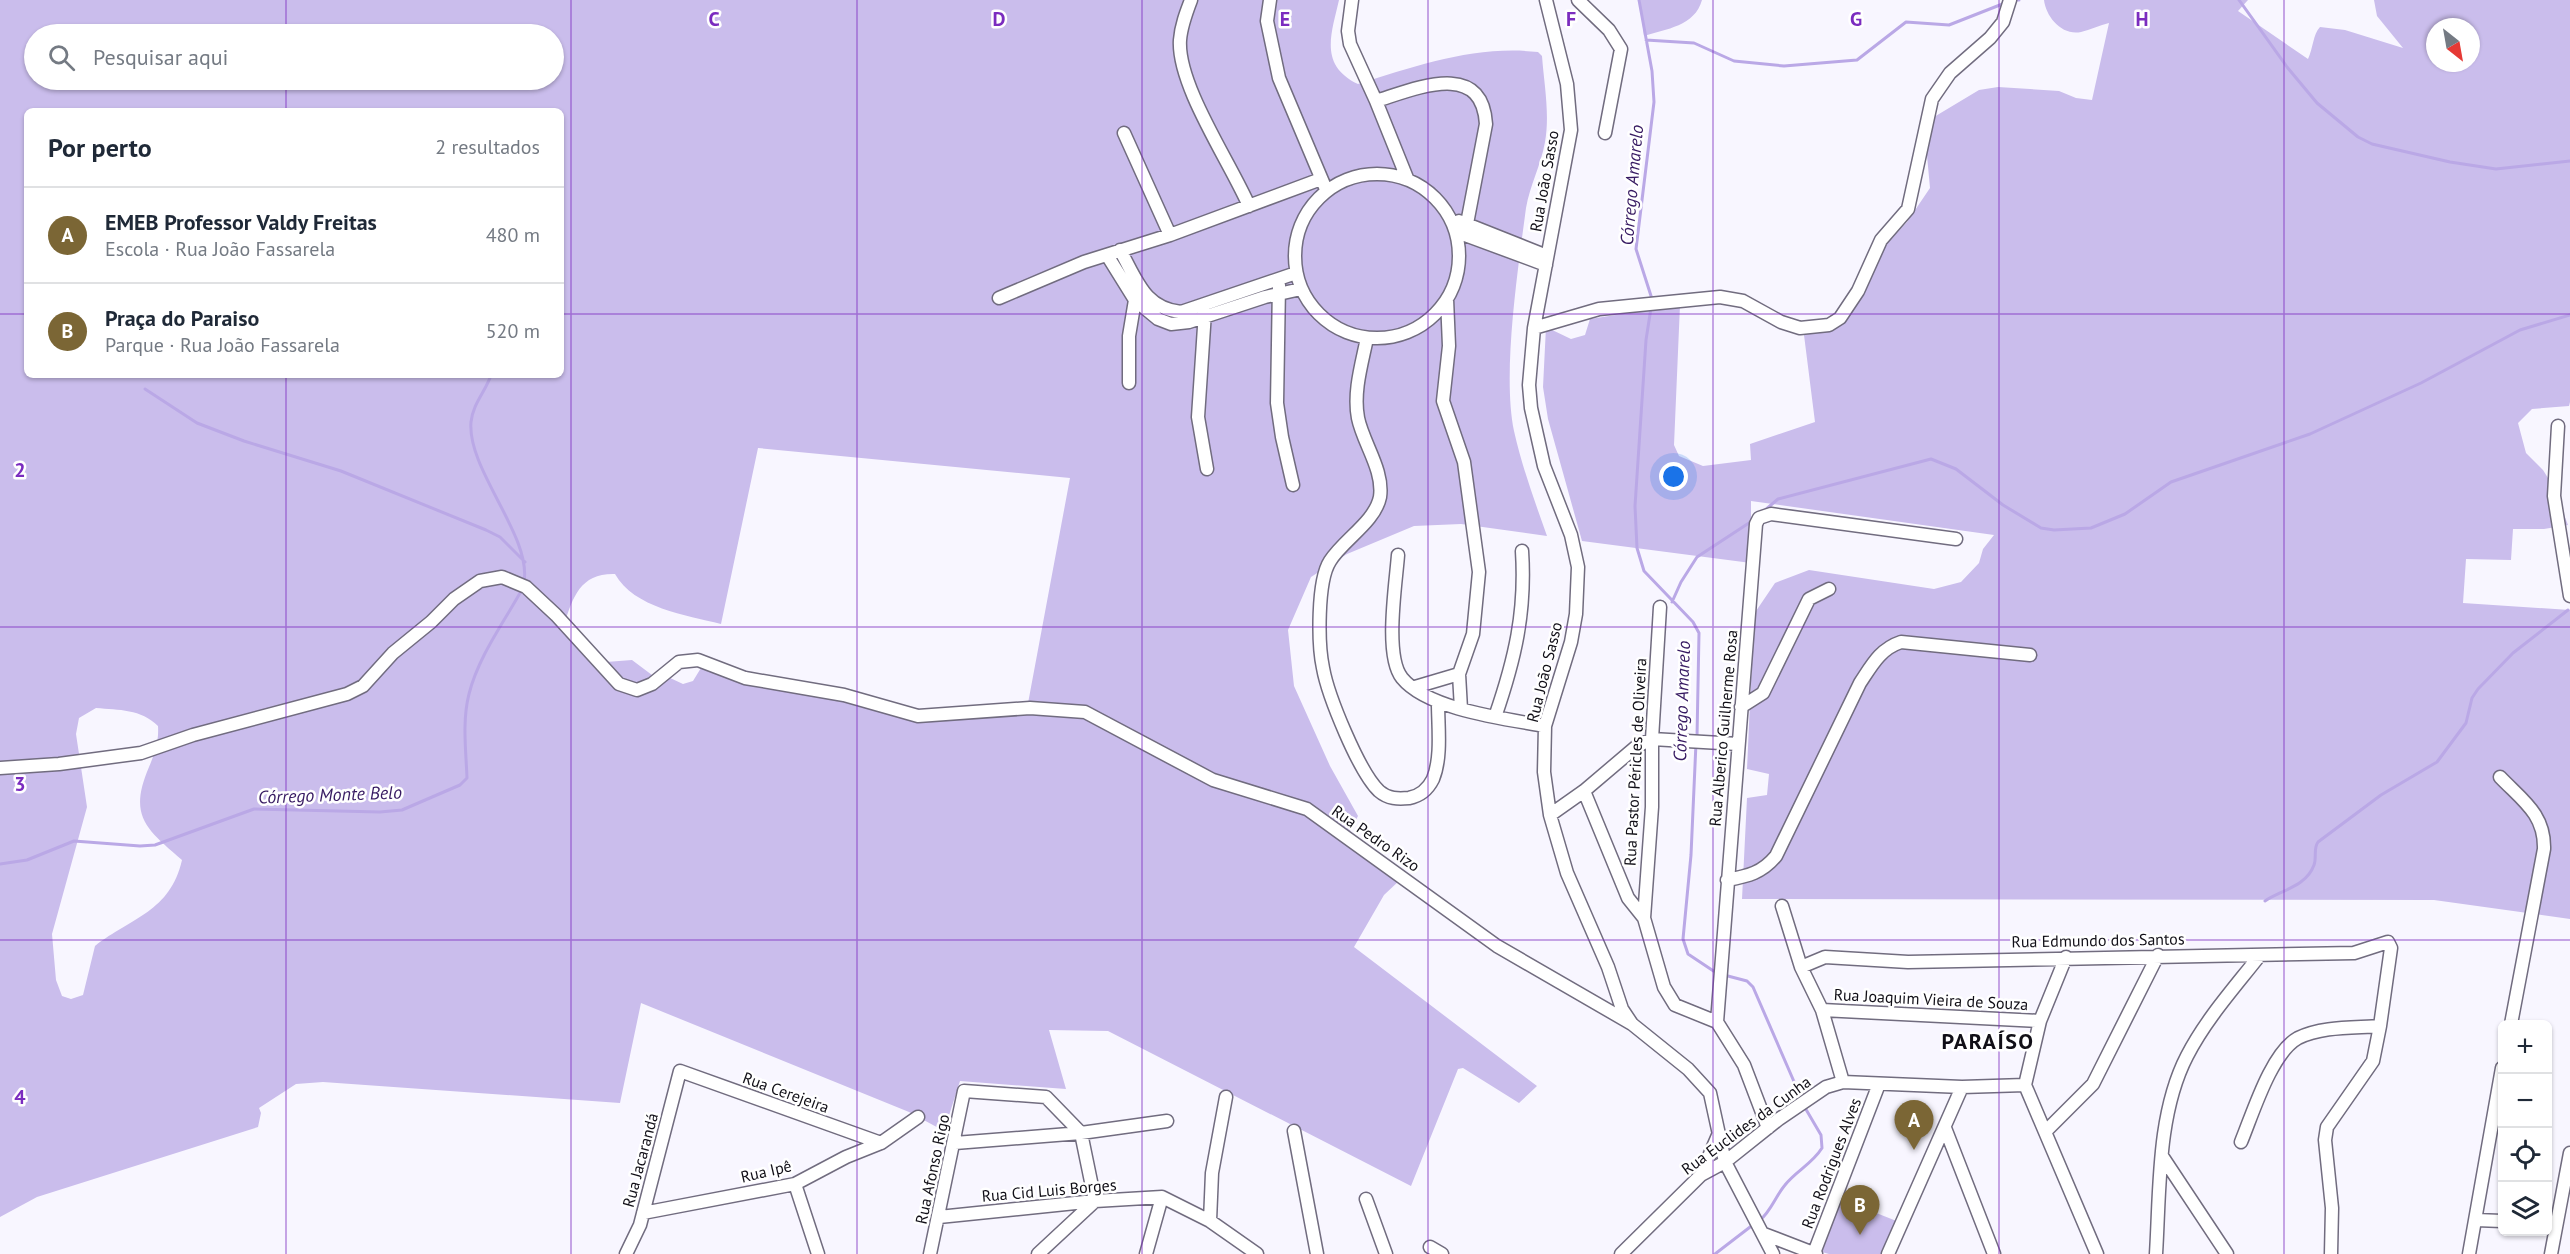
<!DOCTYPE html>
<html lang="pt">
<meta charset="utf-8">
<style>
body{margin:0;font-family:"PT Sans",sans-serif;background:#f6f6f7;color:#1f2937}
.controls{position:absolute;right:18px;bottom:18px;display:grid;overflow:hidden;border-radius:9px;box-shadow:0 2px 4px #0004}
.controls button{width:54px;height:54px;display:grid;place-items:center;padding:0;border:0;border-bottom:2px solid #e0e1e3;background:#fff;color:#1f2937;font:30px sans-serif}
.compass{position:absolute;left:2426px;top:18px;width:54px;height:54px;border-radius:50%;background:#fff;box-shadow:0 2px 4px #0004;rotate:149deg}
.you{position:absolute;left:1674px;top:477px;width:21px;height:21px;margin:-15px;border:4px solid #fff;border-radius:50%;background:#1a73e8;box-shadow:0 0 0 9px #1a73e833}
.badge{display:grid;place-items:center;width:39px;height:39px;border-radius:50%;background:#7b6635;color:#fff;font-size:20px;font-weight:700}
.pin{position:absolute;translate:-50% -50px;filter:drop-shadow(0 2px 3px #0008)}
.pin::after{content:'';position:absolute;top:32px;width:21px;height:18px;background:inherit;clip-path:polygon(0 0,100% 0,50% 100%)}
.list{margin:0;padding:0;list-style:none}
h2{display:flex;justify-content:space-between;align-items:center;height:78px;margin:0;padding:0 24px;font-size:26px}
h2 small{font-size:20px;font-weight:400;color:#747a83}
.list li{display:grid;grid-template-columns:39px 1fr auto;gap:18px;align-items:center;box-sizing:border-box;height:96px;padding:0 24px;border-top:2px solid #e0e1e3}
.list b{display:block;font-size:22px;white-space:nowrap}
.list p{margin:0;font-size:20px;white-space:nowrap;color:#747a83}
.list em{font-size:20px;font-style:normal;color:#747a83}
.icon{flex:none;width:33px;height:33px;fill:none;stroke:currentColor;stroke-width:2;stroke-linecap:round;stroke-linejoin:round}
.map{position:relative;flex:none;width:2570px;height:1254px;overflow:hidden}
.search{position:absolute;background:#fff;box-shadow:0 2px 4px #0004;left:24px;top:24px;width:540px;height:66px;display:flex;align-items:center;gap:15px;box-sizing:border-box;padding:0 21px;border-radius:33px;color:#747a83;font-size:22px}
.panel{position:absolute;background:#fff;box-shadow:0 2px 4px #0004;left:24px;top:108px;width:540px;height:270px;border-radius:9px}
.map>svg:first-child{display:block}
</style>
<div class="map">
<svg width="2570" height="1254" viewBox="0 0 2570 1254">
<rect width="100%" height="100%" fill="#f8f6ff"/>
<path fill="#cabdec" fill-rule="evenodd" d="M0,0H1339C1331,35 1319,65 1358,84C1417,66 1475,45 1538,52L1542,56C1544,84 1550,114 1545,142C1541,165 1530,185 1526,208C1518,269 1502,373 1514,431C1522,467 1535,502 1547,536L1461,524L1414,526L1347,554L1311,577L1288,630L1294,686L1330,766L1358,816L1348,835L1401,879L1384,895L1354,947L1537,1086L1519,1103L1463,1068L1458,1069L1411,1186L1108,1031L1049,1030L1066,1089L960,1081L944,1131L909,1112L641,1003L620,1103L323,1082L296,1084L259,1108L261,1113L258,1127L37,1197L0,1217ZM34,34H554V80H34ZM27,111H561V375H27ZM758,448L1070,478L1026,714L880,707L704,663L693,681L683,684L668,677L652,675L632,660L606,662L584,636L564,625C573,596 581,573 615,574C634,608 686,615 721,624ZM96,708C119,710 141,709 158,726C159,741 155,753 149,767C128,816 146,829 182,860C170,912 132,917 95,946L83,995L71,999L62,996L56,980L52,934L87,807L76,734L79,718Z
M1640,0H1702C1695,26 1666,29 1644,36Z
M2044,0H2248L2238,11L2308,59C2313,49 2313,34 2320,27L2345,30L2403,48L2377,16L2374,0H2570V402L2569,406L2532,409L2518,423L2526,453L2543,470L2553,486L2568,525L2544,529H2513L2511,560L2466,559L2463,603L2570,610V919L2434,900L1742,899L1747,798L1767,795L1769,774L1747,769L1754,614L1775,583L1809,570L1934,589L1961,582L1979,563L1983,549L1994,535L1751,501V563L1582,541L1548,419L1543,387L1546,327L1571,339L1585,335L1590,319L1680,305L1674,445L1679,456L1703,466L1751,460L1750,444L1815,422L1804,335L1833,327L1879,252L1907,222L1930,188L1924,123L1979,90L1998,87L2059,91L2076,98L2092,100L2109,23C2100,25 2090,30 2081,32C2062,36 2046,17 2044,0ZM2435,27H2471V63H2435Z
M1841,1199L1899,1222L1882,1254H1829L1822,1252Z"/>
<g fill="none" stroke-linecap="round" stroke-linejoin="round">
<path stroke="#baa8e6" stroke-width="3" d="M1639,0L1652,71L1654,102L1636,249L1652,299
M2018,0H2019
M2239,0L2287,67L2317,103L2358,137L2372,144L2450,162L2496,169L2570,161
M1646,40L1694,43L1734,61L1784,66L1857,60L1906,22L1949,25L2005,3
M1651,308L1646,340L1635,506L1637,548L1644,571L1693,622L1699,633L1697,737
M491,375C486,391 473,403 471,422C467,470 532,536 524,582
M145,389L197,423L244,441L341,471L486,530L500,537L525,562
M1764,511L1778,499L1931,459L1956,469L2003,505L2041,528L2054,530L2091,528L2125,514L2171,482L2310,434L2421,383L2520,330L2570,315
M1672,602L1681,582L1697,557L1752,521
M1696,743L1691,855L1683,939L1688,954L1718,974
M0,864L27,860L74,841L140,846L155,845L254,809L380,812L402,810L460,785L467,778C466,751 462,721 469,694C478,658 502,625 520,593
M2265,901C2281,890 2306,887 2314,865C2317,857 2313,849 2318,842L2381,795L2437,762L2466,723L2472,698L2478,689L2513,653L2568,610
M1724,975L1747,981L1753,987L1802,1100
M1760,1220C1771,1211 1775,1197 1785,1185C1796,1171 1812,1164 1822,1148L1821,1135L1804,1106
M1715,1254L1754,1224"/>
<defs>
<path id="street" d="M1191,0C1186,13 1181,26 1180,40C1177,85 1230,162 1249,206
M1270,0L1267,21L1279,78L1325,187
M1352,0L1348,31L1350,44L1376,101L1407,178
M1546,0L1567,84L1571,130L1534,328L1529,385L1531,408L1544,466L1571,535L1578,567L1576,614L1571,642L1545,726L1544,772L1550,815L1567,873L1608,967L1622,1009L1632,1024L1688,1069L1710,1093L1725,1162L1773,1254
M1578,0L1609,30L1621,49L1605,133
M1376,101C1415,89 1482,59 1486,124L1465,234
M1124,133L1170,235
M1295 256a82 82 0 1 1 164 0a82 82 0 1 1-164 0Z
M1459,221L1547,256
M1457,232L1546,265
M1120,250C1137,280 1144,308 1181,312L1296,273
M1107,255L1135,300L1158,319L1171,324L1189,322L1265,297L1301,289
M1279,285L1277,403L1282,437L1293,485
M999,298L1084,262L1170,235L1321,179
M1205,312L1198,417L1207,469
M1534,328L1599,309L1720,297L1743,301L1781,322L1800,328L1829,325L1840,318L1858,291L1881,240L1908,209L1932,99L1950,73L1990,38L2003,22L2010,0
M1367,338C1362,363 1353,392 1358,418C1363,443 1384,470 1380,497C1375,522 1343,540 1330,561C1317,581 1318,645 1323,668C1328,696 1359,772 1379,791C1388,799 1398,799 1409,798C1420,796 1428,789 1433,779C1442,757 1438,726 1438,703
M1129,383V336L1135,300
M2558,426L2554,496L2570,596
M1398,555C1396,583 1384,656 1402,678C1428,710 1507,719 1545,726
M1459,674L1461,709
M1415,687L1459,674L1473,634L1479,572L1464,462L1443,401L1449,346L1447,299
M1741,707L1763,693L1809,599L1829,589
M1495,717C1515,659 1526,612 1522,551
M0,768L59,764L141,753L193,735L347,694L363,686L393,653L431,622L454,599L480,581L502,577L526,587L556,615L619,684L637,690L652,684L679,662L698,660L745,678L844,695L918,716L1030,708L1085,712L1213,780L1307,809L1497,946L1632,1024
M2500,777C2522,800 2545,814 2544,849L2511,1024
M1584,791L1628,898L1644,918L1664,987L1675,1005L1717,1022
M1550,815L1584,791L1637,746L1652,739L1738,744
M1727,880C1748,876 1762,873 1776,856L1860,683C1872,665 1880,649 1901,642L2030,655
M1782,906L1801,967L1822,1010L1843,1082
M1644,918L1652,807V739L1660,607
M1801,967L1825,957L1908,962L2354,953L2388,942L2391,948L2380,1026L2373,1061L2327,1127L2325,1140L2332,1208L2331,1254
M1822,1010L2040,1021
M2025,1085L2097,1254
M2025,1085L2040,1021L2066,957
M1768,1128L1744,1065L1717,1022L1756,524L1759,518L1771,514L1956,539
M1945,1128L1994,1254
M1294,1131L1317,1254
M2045,1132L2093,1084L2158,955
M2241,1142C2253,1113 2271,1053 2298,1038C2322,1026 2354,1028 2380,1026
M955,1143L1081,1133L1167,1121
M2162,1156L2227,1254
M1701,1175L1719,1133
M795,1184L818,1254
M1366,1199L1386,1254
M643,1213L795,1184L846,1157L881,1143L918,1117
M939,1217L1095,1201L1162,1197L1210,1221L1257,1254
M2476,1220L2502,1221
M1210,1221L1212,1173L1226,1097
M1764,1234L1816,1254
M1430,1247L1442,1254
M1814,1253L1879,1084
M626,1254L640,1225L680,1071L881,1143
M930,1254L964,1091L1046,1097L1081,1133L1095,1201L1038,1254
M1146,1254L1162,1197
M1621,1254L1701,1175L1725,1162L1779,1119L1826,1087L1843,1082L1962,1087L2025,1085
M1888,1254L1962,1087
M2156,1254C2160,1190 2157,1114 2187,1056C2206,1019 2235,987 2260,955
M2469,1254L2502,1068
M2551,1254L2570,1153"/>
</defs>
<use href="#street" stroke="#716c7f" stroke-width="15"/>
<use href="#street" stroke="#fff" stroke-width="12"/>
</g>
<path fill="none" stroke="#7b2cbf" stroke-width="1.5" stroke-opacity="0.55" d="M286,0V34M571,0V1254M857,0V1254M1142,0V1254M1428,0V1254M1713,0V1254M1999,0V1254M2284,0V1254M286,80V111M0,314H27M561,314H2570M286,375V1254M0,627H2570M0,940H2570"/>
<g text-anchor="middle" stroke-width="5" stroke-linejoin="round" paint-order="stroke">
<g font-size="16" fill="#110f17" stroke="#fff">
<text transform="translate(1544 181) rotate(-80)" y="6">Rua João Sasso</text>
<text transform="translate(1544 672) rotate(-76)" y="6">Rua João Sasso</text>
<text transform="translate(1723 728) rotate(-85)" y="6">Rua Alberico Guilherme Rosa</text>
<text transform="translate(1635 762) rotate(-87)" y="6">Rua Pastor Péricles de Oliveira</text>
<text transform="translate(1376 838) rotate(35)" y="6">Rua Pedro Rizo</text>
<text transform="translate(2098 940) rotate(-1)" y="6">Rua Edmundo dos Santos</text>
<text transform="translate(1931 999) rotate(3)" y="6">Rua Joaquim Vieira de Souza</text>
<text transform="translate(786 1092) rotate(20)" y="6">Rua Cerejeira</text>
<text transform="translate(1746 1125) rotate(-36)" y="6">Rua Euclides da Cunha</text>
<text transform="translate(640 1160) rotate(-75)" y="6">Rua Jacarandá</text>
<text transform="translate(1831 1163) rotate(-69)" y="6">Rua Rodrigues Alves</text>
<text transform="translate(932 1169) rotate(-78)" y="6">Rua Afonso Rigo</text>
<text transform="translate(766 1171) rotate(-13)" y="6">Rua Ipê</text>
<text transform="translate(1049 1190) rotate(-5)" y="6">Rua Cid Luis Borges</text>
</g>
<g font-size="18" font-style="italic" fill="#371a62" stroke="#fff">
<text transform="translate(1632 185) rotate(-85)" y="6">Córrego Amarelo</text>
<text transform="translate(1682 701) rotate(-88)" y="6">Córrego Amarelo</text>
<text transform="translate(330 795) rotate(-2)" y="6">Córrego Monte Belo</text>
</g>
<g font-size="22" font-weight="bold" letter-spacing="1.5" fill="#110f17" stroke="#fff">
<text x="1988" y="1049">PARAÍSO</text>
</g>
</g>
<g font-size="20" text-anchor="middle" font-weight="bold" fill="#7b2cbf" stroke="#fff" stroke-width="5" stroke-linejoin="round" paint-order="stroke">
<text x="714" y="26">C</text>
<text x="999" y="26">D</text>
<text x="1285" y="26">E</text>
<text x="1571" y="26">F</text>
<text x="1856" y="26">G</text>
<text x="2142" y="26">H</text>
<text x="20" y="477">2</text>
<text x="20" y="791">3</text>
<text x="20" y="1104">4</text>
</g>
</svg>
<div class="controls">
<button>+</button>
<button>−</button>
<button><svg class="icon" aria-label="locate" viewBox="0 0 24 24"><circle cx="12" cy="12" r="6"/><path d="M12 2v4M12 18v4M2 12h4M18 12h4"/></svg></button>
<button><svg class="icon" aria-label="layers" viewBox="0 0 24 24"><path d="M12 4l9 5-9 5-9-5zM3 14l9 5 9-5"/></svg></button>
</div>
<svg class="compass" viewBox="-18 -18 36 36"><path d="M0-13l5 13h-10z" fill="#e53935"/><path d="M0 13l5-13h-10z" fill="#747a83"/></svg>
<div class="you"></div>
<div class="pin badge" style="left:1914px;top:1150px">A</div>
<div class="pin badge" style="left:1860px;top:1235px">B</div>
<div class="search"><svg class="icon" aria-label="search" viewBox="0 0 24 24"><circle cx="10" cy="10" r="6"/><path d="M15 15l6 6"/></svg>Pesquisar aqui</div>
<section class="panel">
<h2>Por perto<small>2 resultados</small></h2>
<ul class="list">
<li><span class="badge">A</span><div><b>EMEB Professor Valdy Freitas</b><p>Escola · Rua João Fassarela</p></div><em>480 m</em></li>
<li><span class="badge">B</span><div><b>Praça do Paraiso</b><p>Parque · Rua João Fassarela</p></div><em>520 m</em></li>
</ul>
</section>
</div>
